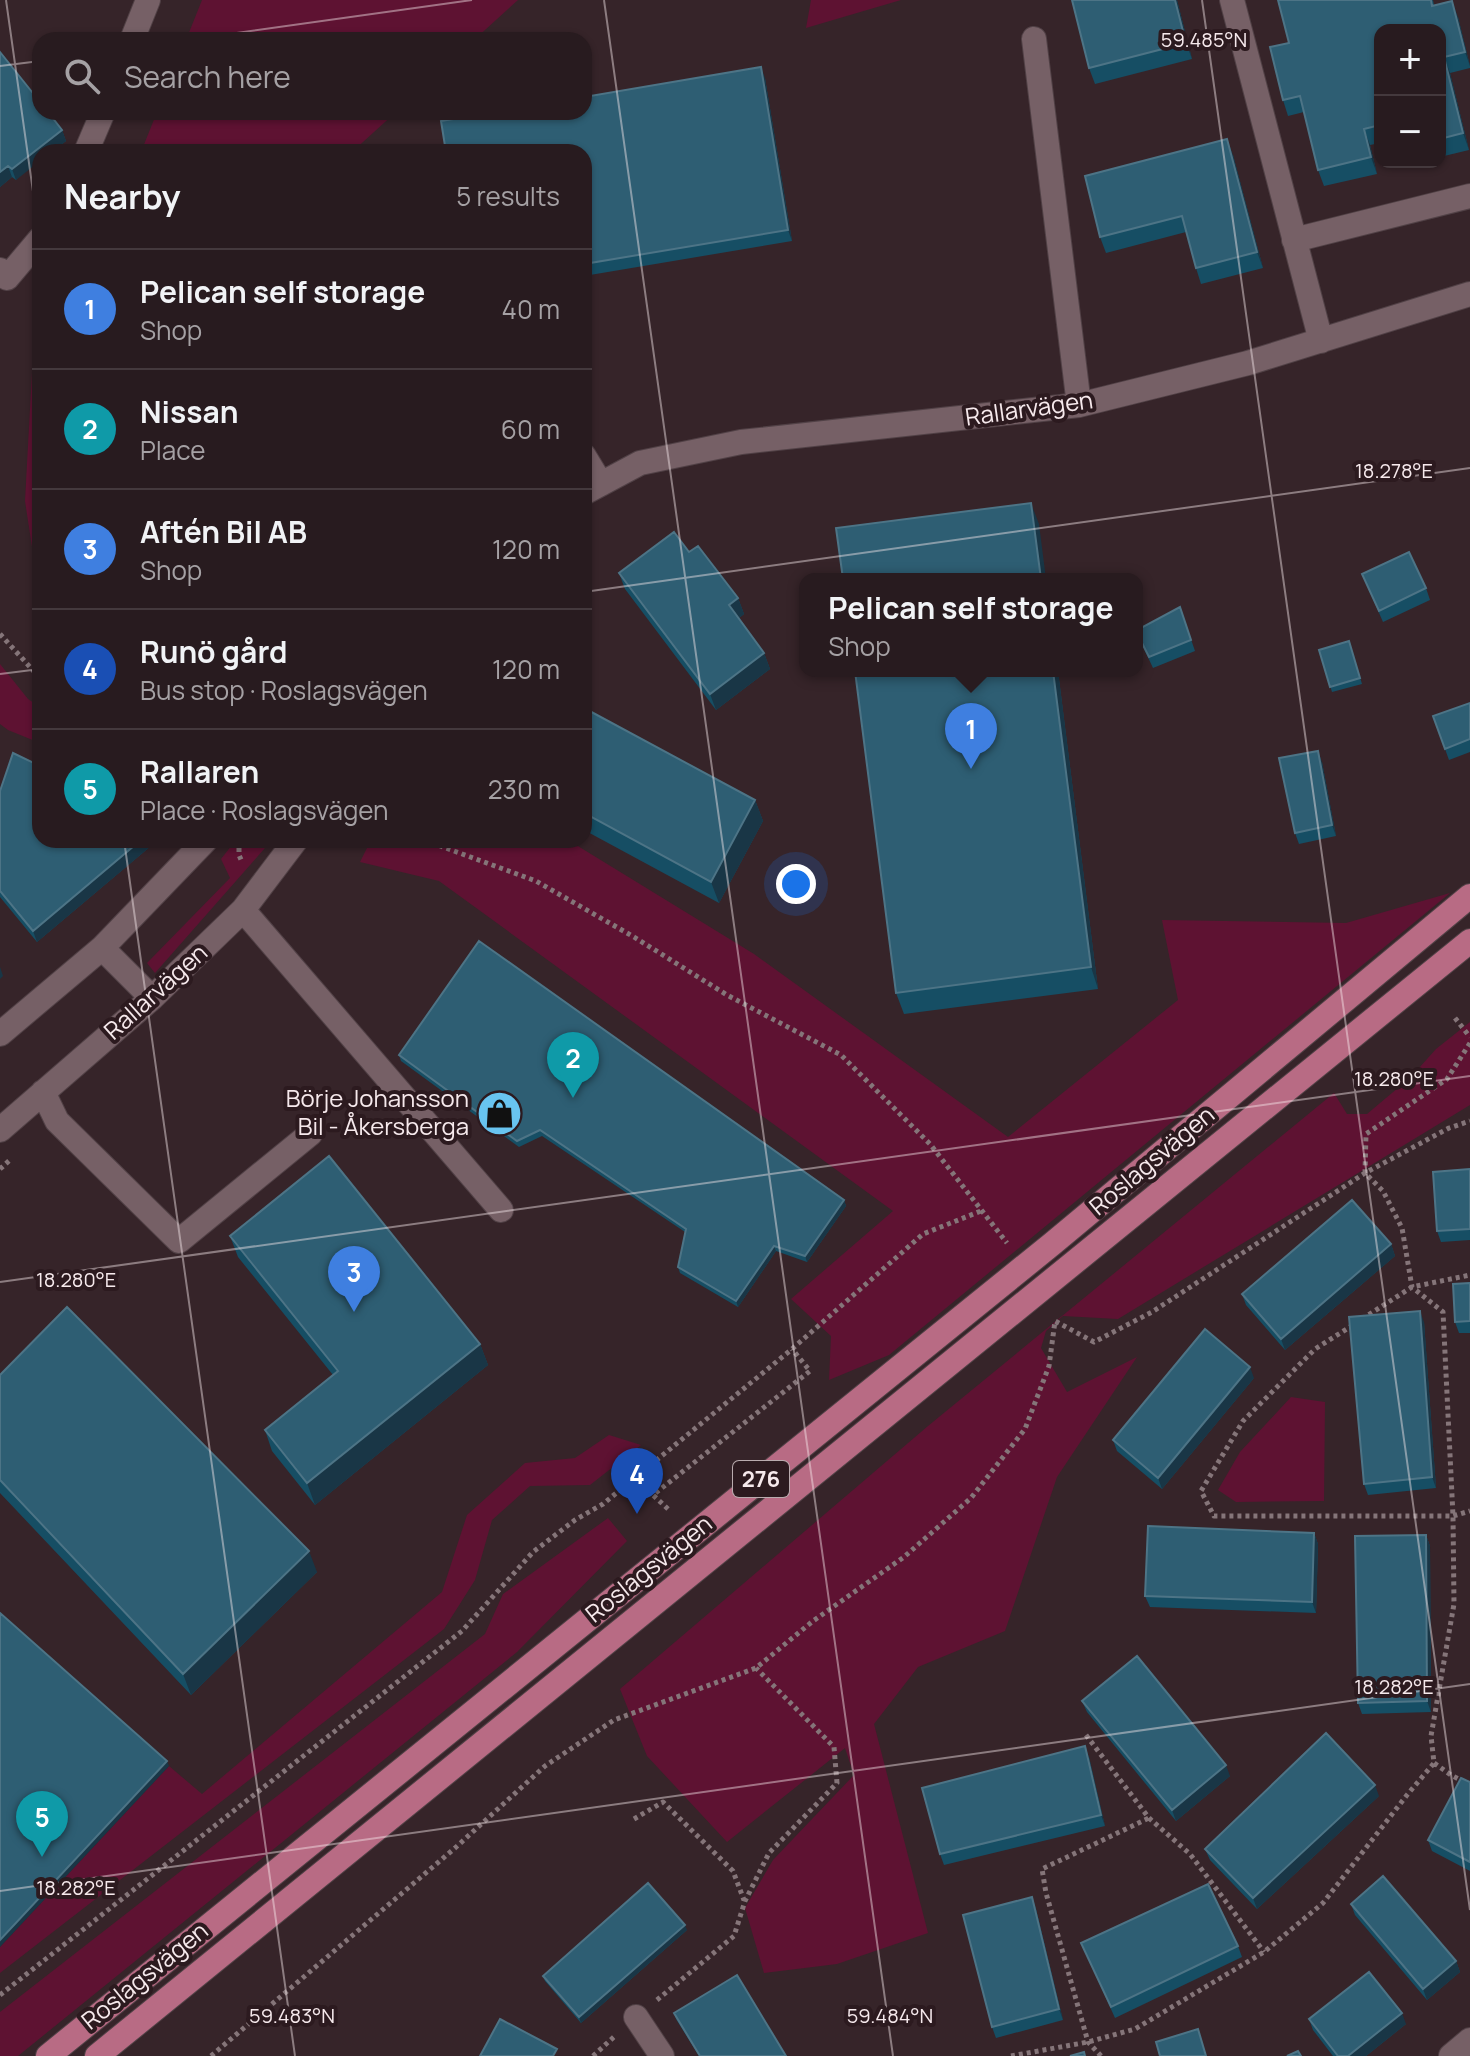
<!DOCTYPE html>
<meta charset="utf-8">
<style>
body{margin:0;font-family:Manrope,sans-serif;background:#34282c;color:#f1f3f6}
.controls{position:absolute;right:24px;top:24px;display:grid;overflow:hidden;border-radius:16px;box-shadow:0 2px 6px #0004}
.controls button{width:72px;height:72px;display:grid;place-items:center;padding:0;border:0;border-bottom:2px solid #44393d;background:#281b1f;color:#f1f3f6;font:40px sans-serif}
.you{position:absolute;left:796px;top:884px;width:28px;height:28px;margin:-20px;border:6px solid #fff;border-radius:50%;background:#1a73e8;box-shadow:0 0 0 12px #1a73e833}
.badge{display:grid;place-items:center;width:52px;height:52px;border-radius:50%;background:#68c4f0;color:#fff;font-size:26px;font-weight:700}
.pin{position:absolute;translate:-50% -66px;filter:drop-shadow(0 2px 4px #0008)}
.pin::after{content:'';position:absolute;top:42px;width:28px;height:24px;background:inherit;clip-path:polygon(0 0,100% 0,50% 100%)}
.popup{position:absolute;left:799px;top:573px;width:344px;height:104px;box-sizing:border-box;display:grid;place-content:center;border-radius:16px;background:#281b1f;filter:drop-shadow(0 2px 6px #0005);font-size:26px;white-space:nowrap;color:#a5a1a4}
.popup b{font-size:30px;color:#f1f3f6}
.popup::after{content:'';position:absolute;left:50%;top:100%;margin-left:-16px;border:16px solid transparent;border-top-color:#281b1f}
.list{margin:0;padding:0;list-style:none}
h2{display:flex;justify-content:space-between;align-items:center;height:104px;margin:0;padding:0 32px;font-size:34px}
h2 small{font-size:26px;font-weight:400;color:#a5a1a4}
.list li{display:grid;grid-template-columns:52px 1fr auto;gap:24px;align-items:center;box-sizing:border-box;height:120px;padding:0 32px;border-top:2px solid #44393d}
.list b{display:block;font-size:30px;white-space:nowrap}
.list p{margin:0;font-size:26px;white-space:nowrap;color:#a5a1a4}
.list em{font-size:26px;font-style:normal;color:#a5a1a4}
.icon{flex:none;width:44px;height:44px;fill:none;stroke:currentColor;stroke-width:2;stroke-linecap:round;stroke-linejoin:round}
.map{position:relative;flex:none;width:1470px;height:2056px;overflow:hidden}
.search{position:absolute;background:#281b1f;box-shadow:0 2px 6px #0004;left:32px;top:32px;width:560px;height:88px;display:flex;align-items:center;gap:20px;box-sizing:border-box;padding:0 28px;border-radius:24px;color:#a5a1a4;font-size:30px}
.panel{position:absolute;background:#281b1f;box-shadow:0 2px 6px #0004;left:32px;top:144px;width:560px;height:704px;border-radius:24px}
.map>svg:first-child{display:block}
</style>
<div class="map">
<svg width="1470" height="2056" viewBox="0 0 1470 2056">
<rect width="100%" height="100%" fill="#362429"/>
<path fill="#5e1232" d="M202,0H518L474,40H186Z
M811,0H901L806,28Z
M157,112H396L352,152H141Z
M40,346V599L25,501L33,354Z
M0,664L28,699L40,707V743L8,730L0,724Z
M236,840H272L155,973L147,963L230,878L221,859Z
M371,840H568L754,954L1008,1137L1178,1000L1162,920L1346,923L1450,893L889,1355L829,1380L831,1336L791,1299L893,1211L439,881L360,862Z
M1470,1022V1105L1118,1319L1063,1316L1046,1331L1041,1348L1067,1392L1137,1357L1057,1477L1005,1631L918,1667L874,1724L928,1933L837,1964L764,1973L745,1908L773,1860L854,1775L845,1748L727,1842L647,1756L620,1689L928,1426L1334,1093L1347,1114H1367L1411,1077L1436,1049Z
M1291,1397L1325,1402L1324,1501L1236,1502L1218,1490L1240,1452Z
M609,1435L641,1445L590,1485L530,1486L492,1520L475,1580L444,1629L0,1973V1947L169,1766L202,1794L442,1592L467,1515L525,1463L575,1458Z
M608,1518L627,1541L517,1652L18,2056H0V2012L485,1634L503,1594Z"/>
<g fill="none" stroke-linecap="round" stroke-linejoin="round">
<defs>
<path id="minor" d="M1232,0L1321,341
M1034,39L1079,405
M132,40L148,0
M86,152L103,112
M1294,240L1470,196
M0,270L7,278L40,239
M584,456L601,484
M584,493L640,463L741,442L1079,405L1248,363L1470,294
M243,910L501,1210
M102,948L152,998
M0,1034L102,948L205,841
M43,1092L57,1121L179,1241L310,1134
M0,1130L152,998L243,910L296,840
M636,2017L662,2056
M1451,2056L1470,2040"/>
<path id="major" d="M48,2056L1052,1244L1470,896
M97,2056L1470,941"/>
</defs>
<use href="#minor" stroke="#514146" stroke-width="26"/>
<use href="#major" stroke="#514146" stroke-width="26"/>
<path stroke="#857579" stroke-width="5" stroke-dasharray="4 4" stroke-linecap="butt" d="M0,634L40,678
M239,840V855L242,862
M424,840L536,881L634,937L727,995L841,1055L930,1144L1007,1243
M1455,1018L1470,1037
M1470,1043L1447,1079L1366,1134L1365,1173L1383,1191L1402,1228L1412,1287L1443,1312L1453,1516L1454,1604L1431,1736L1434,1763L1451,1775L1470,1785
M0,1169L11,1159
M1362,1319L1412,1287L1470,1275
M1353,1325L1315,1349L1243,1421L1201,1491L1214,1516H1453L1470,1511
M668,1509L653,1495L810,1371L792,1349
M1086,1735L1149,1818L1190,1854L1264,1952
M634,1819L663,1802L733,1871L744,1900
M0,1995L462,1631L533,1552L575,1520L603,1504L792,1349L923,1234L981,1211
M657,2000L734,1936L745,1901L769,1853L837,1783L834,1747L756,1668
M211,2056L455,1848L545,1766L614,1720L756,1668L813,1621L904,1557L971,1498L1025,1429L1049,1366L1055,1321L1094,1342L1152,1312L1365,1173L1449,1128L1470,1121
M593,2056L616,2035
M1011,2056L1088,2042L1135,2029L1264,1952L1323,1903L1407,1795L1434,1763
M1101,2056L1088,2042L1046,1893L1042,1869L1149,1818"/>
<use href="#minor" stroke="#766066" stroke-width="24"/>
<use href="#major" stroke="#b86b84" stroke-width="24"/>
</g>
<path fill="#164e64" d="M1177,0L1192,59L1095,84L1089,68Z
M1433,0L1434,5L1458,17L1470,66V68L1450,73L1469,150L1440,157V30H1380V143L1370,145L1377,174L1324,186L1318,170L1304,112L1288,116L1283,100L1289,43Z
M0,52L62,130L66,141L52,152H40L16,180L12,177L0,187Z
M765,78L792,241L584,276V152Z
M1233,155L1263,268L1201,284L1196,268L1186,232L1106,253L1100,237Z
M689,552L738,598L744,614L739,618L764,653L770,669L716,710L625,589L619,573Z
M1362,574L1426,588L1430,600L1383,622Z
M1180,607L1195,651L1153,668L1137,634Z
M1349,641L1362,684L1332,692L1319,650Z
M855,671H1058L1098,989L904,1014L896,993Z
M1470,703V752L1449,760L1433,716Z
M584,708L755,800L763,821L719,903L584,830Z
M1322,762L1336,836L1299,844L1295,833Z
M0,791L40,840H158L37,942L0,897Z
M399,1055L844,1200L846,1206L807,1262L776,1251L738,1307L680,1273L678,1267L685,1232L542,1136L519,1147L401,1061Z
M1470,1169V1240L1441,1242L1437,1231Z
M230,1236L480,1344L488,1365L315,1505L272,1451L265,1430L333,1375L238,1257Z
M1391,1244L1395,1256L1285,1350L1246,1305L1242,1294Z
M1470,1283V1333H1459L1455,1322Z
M1424,1322L1436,1488L1368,1495L1364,1484Z
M0,1375L317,1572L191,1695L0,1493Z
M1254,1378L1162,1489L1117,1451L1113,1440Z
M1314,1533L1318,1544L1316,1613L1150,1607L1145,1596Z
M1426,1535L1430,1546L1431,1712L1362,1714L1358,1703Z
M1082,1701L1230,1776L1176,1821L1087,1712Z
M1089,1757L1105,1826L944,1865L940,1854Z
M1470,1782V1871L1432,1851L1428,1840Z
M1379,1796L1257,1909L1210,1860L1205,1849Z
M1032,1897L1036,1909L1063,2020L996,2038L992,2027Z
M1351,1904L1456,1961L1460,1972L1427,2000L1355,1915Z
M687,1930L581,2023L545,1981L543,1976Z
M1081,1943L1238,1946L1242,1957L1115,2018Z
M674,2013L786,2056H699L676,2019Z
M1309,2019L1406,2024L1366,2056H1333L1313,2030Z"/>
<path fill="#193646" d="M1175,0H1177L1192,59L1186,43Z
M1452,1L1458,17L1470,66L1465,52Z
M1444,57L1450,73L1469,150L1463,133Z
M761,67L765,78L792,241L788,230Z
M1364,129L1370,145L1377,174L1371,157Z
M62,130L66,141L52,152H40V161L16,180L12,169Z
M1227,139L1233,155L1263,268L1257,252Z
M8,166L12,177L0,187V172Z
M1031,503L1039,524L1046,579H1041Z
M738,598L744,614L735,621L729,605Z
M764,653L770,669L716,710L710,694Z
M1053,671H1058L1098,989L1091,967Z
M1318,751L1322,762L1336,836L1332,825Z
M755,800L763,821L719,903L711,882Z
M141,840H158L37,942L33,931Z
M0,967L3,976L0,979Z
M844,1200L846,1206L807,1262L805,1256Z
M1391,1244L1395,1256L1285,1350L1281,1339Z
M774,1246L776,1251L738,1307L736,1301Z
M1420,1311L1424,1322L1436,1488L1432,1477Z
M480,1344L488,1365L315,1505L307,1483Z
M1250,1367L1254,1378L1162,1489L1158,1478Z
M1314,1533L1318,1544L1316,1613L1312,1602Z
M1426,1535L1430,1546L1431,1712L1427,1701Z
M309,1551L317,1572L191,1695L183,1674Z
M1085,1746L1089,1757L1105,1826L1101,1815Z
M167,1761L169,1766L0,1947V1940Z
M1226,1765L1230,1776L1176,1821L1172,1810Z
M1375,1785L1379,1796L1257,1909L1253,1898Z
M1032,1897L1036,1909L1063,2020L1059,2009Z
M685,1925L687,1930L581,2023L579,2017Z
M1456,1961L1460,1972L1427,2000L1423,1989Z
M1402,2013L1406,2024L1366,2056H1348Z"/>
<path fill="#2e5e73" stroke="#4d7486" stroke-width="2" d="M1072,0H1175L1186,43L1089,68Z
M1278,0H1431L1432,6L1452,1L1465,52L1444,57L1463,133L1440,139V30H1380V125L1364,129L1371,157L1318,170L1300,96L1283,100L1270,47L1289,43Z
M0,52L40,102V112H48L62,130L12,169L8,166L0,172Z
M761,67L788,230L584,264V152H446L441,121L496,112H584V97Z
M1227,139L1257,252L1196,268L1182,216L1100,237L1085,176Z
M1031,503L1041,579H843L836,528Z
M674,532L689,552L698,546L738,598L729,605L764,653L710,694L619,573Z
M1409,552L1426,588L1379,611L1362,574Z
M1180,607L1191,640L1149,657L1137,633V630Z
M1349,641L1360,678L1330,687L1319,650Z
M855,671H1053L1091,967L896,993Z
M1470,703V739L1445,749L1433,716Z
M584,708L755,800L711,882L584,813Z
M1318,751L1332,825L1295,833L1279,758Z
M13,753L40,766V840H141L33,931L0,891V791Z
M479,941L844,1200L805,1256L774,1246L736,1301L678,1267L686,1229L540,1130L517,1141L399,1055Z
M329,1156L480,1344L307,1483L265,1430L338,1371L230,1236Z
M1470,1169V1229L1437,1231L1433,1172Z
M1352,1200L1391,1244L1281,1339L1242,1294Z
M1470,1283V1321L1455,1322L1453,1284Z
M67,1307L309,1551L183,1674L0,1480V1375Z
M1420,1311L1432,1477L1364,1484L1349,1317Z
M1205,1329L1250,1367L1158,1478L1113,1440Z
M1148,1526L1314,1533L1312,1602L1145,1596Z
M1426,1535L1427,1701L1358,1703L1355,1536Z
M0,1613L167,1761L0,1940Z
M1137,1656L1226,1765L1172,1810L1082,1701Z
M1326,1733L1375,1785L1253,1898L1205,1849Z
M1085,1746L1101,1815L940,1854L922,1788Z
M1461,1778L1470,1782V1862L1428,1840Z
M1383,1876L1456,1961L1423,1989L1351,1904Z
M648,1883L685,1925L579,2017L543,1976Z
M1208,1884L1238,1946L1111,2007L1081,1943Z
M1032,1897L1059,2009L992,2027L963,1915Z
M1369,1972L1402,2013L1348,2056H1338L1309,2019Z
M737,1975L786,2056H700L674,2013Z
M500,2019L557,2049L553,2056H480Z
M1198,2029L1206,2056H1160L1156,2042Z
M1298,2051L1301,2056H1287Z
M1084,2052L1085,2056H1070Z"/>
<path fill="none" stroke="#f6e9ec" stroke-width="2" stroke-opacity="0.45" d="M6,0L40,241M604,0L893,2056M1202,0L1470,1910M187,40L472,0M0,66L40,61M584,592L1470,468M0,674L40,669M124,840L295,2056M0,1282L1470,1076M0,1891L1470,1684"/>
<defs>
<symbol id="shop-disc" viewBox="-11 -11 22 22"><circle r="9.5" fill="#68c4f0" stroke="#2c1a1f"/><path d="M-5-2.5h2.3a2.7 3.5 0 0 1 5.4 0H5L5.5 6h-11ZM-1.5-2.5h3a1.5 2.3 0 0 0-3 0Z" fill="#111"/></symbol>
</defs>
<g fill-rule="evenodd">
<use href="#shop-disc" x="474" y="1088" width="51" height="51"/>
</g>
<g text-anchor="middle" stroke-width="8" stroke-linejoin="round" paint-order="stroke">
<rect fill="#2c1a1f" stroke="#b9abae" stroke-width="2" x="733" y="1461" width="56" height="36" rx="6"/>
<g font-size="22" font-weight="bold" fill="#f6e9ec">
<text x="761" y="1487">276</text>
</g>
<g font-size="24" fill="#f6e9ec" stroke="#2c1a1f">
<text transform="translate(1029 409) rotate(-8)" y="8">Rallarvägen</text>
<text transform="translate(156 992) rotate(-42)" y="8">Rallarvägen</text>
<text transform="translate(1152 1161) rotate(-40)" y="8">Roslagsvägen</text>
<text transform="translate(649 1569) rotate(-39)" y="8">Roslagsvägen</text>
<text transform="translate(145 1976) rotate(-39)" y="8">Roslagsvägen</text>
</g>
<g font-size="24" fill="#f6e9ec" stroke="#2c1a1f" text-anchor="end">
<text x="469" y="1107">Börje Johansson<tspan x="469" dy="28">Bil - Åkersberga</tspan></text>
</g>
</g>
<g font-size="20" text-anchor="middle" fill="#f6e9ec" stroke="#2c1a1f" stroke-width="8" stroke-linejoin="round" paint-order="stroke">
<text x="1204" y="47">59.485°N</text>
<text x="1394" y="478">18.278°E</text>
<text x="1394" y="1086">18.280°E</text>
<text x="76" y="1287">18.280°E</text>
<text x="1394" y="1694">18.282°E</text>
<text x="76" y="1895">18.282°E</text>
<text x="292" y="2023">59.483°N</text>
<text x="890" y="2023">59.484°N</text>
</g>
</svg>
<div class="controls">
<button>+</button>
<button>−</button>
</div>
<div class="you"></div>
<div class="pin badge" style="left:971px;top:769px;background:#3f7fe0">1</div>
<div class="popup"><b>Pelican self storage</b>Shop</div>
<div class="pin badge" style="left:573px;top:1098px;background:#0f9aa8">2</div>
<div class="pin badge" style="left:354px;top:1312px;background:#3f7fe0">3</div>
<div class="pin badge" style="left:637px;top:1514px;background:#1a4fb4">4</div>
<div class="pin badge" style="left:42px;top:1857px;background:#0f9aa8">5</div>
<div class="search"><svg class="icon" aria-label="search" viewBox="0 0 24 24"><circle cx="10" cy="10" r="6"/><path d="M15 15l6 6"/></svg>Search here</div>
<section class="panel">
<h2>Nearby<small>5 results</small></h2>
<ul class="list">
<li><span class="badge" style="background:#3f7fe0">1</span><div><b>Pelican self storage</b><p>Shop</p></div><em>40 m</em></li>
<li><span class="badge" style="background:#0f9aa8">2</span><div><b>Nissan</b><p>Place</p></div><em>60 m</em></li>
<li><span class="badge" style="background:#3f7fe0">3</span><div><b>Aftén Bil AB</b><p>Shop</p></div><em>120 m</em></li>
<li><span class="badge" style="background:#1a4fb4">4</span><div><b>Runö gård</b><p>Bus stop · Roslagsvägen</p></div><em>120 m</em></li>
<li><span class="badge" style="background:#0f9aa8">5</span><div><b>Rallaren</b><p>Place · Roslagsvägen</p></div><em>230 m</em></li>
</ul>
</section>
</div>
